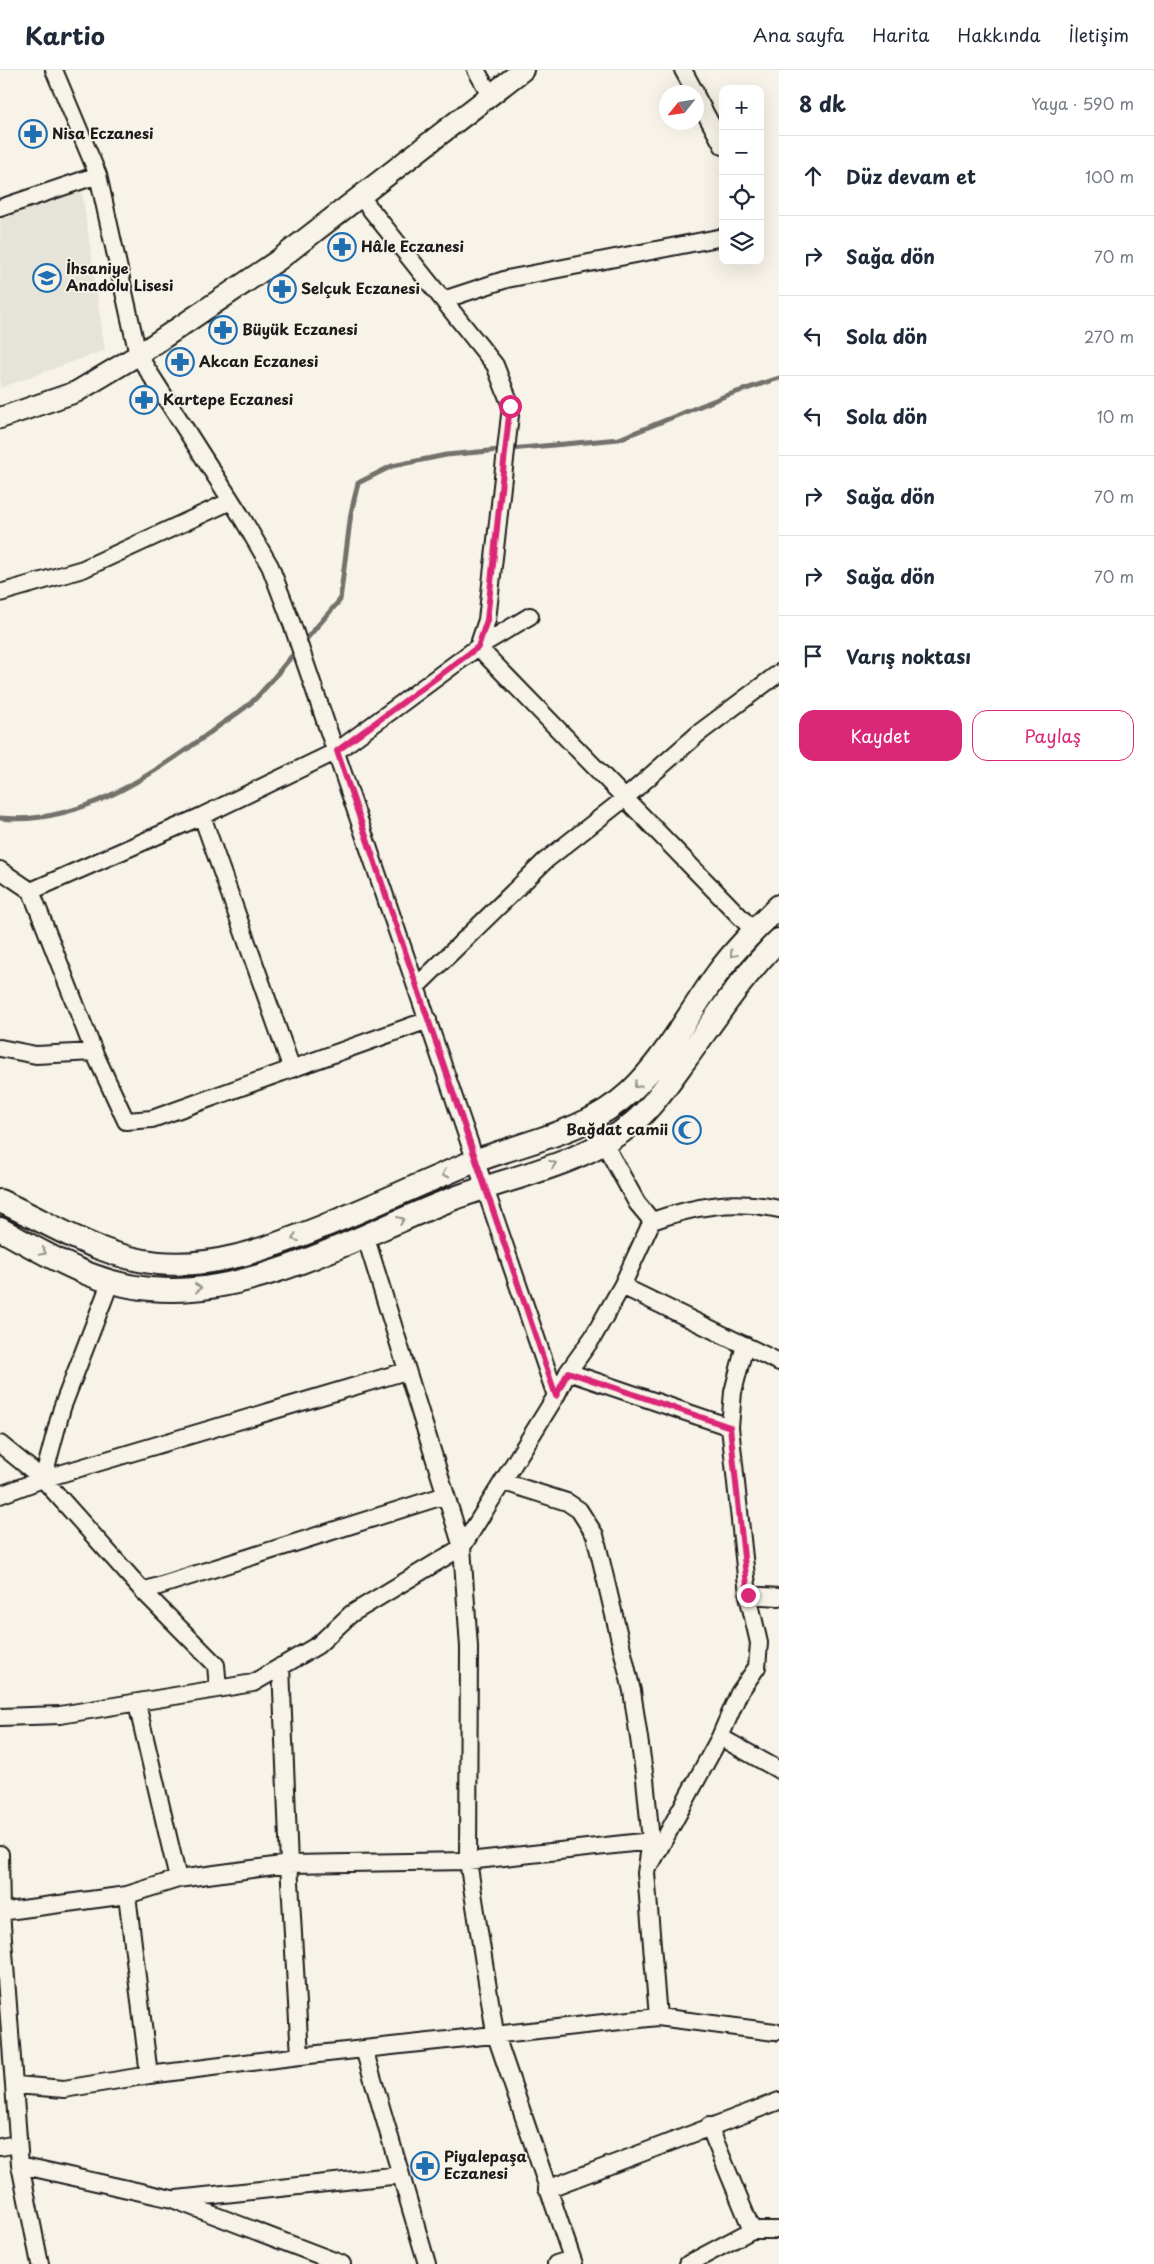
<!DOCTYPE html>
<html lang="tr">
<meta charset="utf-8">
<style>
body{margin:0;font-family:"Playpen Sans",sans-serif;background:#f6f6f7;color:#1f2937}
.controls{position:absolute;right:15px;top:15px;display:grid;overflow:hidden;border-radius:10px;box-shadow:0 5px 20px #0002}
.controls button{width:45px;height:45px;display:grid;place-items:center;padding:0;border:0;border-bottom:1px solid #e0e1e3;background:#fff;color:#1f2937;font:25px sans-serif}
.compass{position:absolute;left:659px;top:15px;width:45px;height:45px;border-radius:50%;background:#fff;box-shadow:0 5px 20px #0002;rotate:240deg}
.stop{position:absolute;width:15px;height:15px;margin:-11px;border:4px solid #db2777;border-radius:50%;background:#fff}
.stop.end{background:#db2777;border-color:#fff;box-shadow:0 1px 5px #0008}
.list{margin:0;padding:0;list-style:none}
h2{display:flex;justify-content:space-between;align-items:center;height:65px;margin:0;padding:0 20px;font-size:21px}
h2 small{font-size:16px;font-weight:400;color:#747a83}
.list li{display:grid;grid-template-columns:32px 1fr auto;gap:15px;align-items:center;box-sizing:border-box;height:80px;padding:0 20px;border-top:1px solid #e0e1e3}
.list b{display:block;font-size:19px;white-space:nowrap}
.list em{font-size:16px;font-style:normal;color:#747a83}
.actions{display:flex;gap:10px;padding:15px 20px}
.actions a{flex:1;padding:11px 0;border:1px solid #db2777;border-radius:15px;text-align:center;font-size:18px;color:#db2777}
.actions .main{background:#db2777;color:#fff}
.icon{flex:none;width:28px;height:28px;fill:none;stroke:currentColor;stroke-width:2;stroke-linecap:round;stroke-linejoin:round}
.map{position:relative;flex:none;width:779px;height:2194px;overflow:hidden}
header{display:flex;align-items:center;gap:30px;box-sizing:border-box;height:70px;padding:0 25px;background:#fff;border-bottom:1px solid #e0e1e3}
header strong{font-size:24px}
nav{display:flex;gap:28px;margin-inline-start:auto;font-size:18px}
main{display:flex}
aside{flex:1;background:#fff}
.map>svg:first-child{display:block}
</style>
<header>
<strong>Kartio</strong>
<nav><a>Ana sayfa</a><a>Harita</a><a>Hakkında</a><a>İletişim</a></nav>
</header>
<main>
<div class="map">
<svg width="779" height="2194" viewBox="0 0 779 2194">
<rect width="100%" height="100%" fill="#f7f3e8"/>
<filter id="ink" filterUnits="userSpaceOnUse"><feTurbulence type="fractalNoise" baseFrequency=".02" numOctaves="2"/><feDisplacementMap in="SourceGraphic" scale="10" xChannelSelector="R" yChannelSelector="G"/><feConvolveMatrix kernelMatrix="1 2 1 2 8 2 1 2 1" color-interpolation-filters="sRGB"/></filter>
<g filter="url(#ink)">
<path fill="#e6e3d9" d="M80,107L105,280L0,318V136Z"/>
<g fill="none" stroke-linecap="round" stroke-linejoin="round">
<path stroke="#72716c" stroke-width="5" d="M302,574L340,530L351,443L358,413L392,396L446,385L619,369L725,326L779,308
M0,748C78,756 153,705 212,661C226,650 243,641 255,629C270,614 283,596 297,580"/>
<defs>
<path id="minor" d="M54,0L98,105L138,285L241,446L270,496L292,554L556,1326
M476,0L491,26
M683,0L695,22
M696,26L723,76
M360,126L495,295L511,336L487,550L478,577
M0,138L98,105
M443,230L507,209L723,167
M0,523L83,499L231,431
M478,577L530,546
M202,746L292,999
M0,800L31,821
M417,916L545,791L624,729L699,663L779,603
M428,950L152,1049L126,1051L94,982L31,821L202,746L337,681L478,577L754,861
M0,978L36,985L94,982
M652,1151C695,1136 734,1129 779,1139
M365,1165L462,1477L469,1577L468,1791L495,1963L574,2194
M622,1216L779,1292
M568,1302L730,1357
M0,1374L43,1409L143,1521L216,1595L218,1618
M43,1409L406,1301
M504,1412L567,1432L579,1440L595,1465L632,1621L645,1709L651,1771L646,1803L658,1947
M0,1425L43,1409L62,1338L110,1213
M143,1521L446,1425
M748,1525L779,1527
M281,1596L289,1794L300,1986
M137,1634L178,1809
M0,1647L60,1645L253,1613L318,1575L351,1544L462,1477L556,1326L568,1302L593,1267L622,1216L652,1151L637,1133L604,1073
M720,1667L779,1700
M0,1784L1,1842L20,2095L40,2194
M652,1792L720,1667L739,1623L757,1597L759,1573L748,1525L730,1357L733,1322L745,1275
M127,1825L149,2005
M0,1842L127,1825L178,1809L289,1794L468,1791L651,1771
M364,1979L427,2194
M16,2015L64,2019L149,2005L300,1986L658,1947L775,1962
M709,2056L752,2160
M0,2077L18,2074
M20,2095L172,2129L342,2194
M547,2119L779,2031
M177,2129L401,2105
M556,2194L572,2189
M688,2194L752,2160H779"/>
<path id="tertiary" d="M0,348L76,322L138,285L277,191L523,0"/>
<path id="secondary" d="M0,1131C52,1154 100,1187 158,1193C214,1198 263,1180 314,1160C368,1139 421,1113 475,1091C528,1071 587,1062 630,1022C665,989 689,943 717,904C735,879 757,858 779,836
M0,1159C57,1190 103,1220 170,1220C264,1221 366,1162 452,1129C513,1106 583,1095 633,1053C652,1037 666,1016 680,997C712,954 741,907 779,870"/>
</defs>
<use href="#minor" stroke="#1c1c1c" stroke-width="20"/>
<use href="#tertiary" stroke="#1c1c1c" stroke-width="24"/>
<use href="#secondary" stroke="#1c1c1c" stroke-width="26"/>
<use href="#minor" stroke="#f7f3e8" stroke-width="16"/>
<use href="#tertiary" stroke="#f7f3e8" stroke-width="20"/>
<use href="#secondary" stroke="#f7f3e8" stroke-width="22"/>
</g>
<defs><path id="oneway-chevron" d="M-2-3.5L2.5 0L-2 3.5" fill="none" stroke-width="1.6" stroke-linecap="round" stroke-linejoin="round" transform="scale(1.25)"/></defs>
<g stroke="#94928c">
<use href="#oneway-chevron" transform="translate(733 884) rotate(130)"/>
<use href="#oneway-chevron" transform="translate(637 1015) rotate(134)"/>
<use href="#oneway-chevron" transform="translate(553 1094) rotate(-19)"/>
<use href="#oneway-chevron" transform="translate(445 1104) rotate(157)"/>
<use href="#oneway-chevron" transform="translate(401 1150) rotate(-23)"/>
<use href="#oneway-chevron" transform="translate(295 1168) rotate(158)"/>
<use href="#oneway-chevron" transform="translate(43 1182) rotate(28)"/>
<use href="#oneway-chevron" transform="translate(198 1218) rotate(-6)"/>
</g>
</g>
<g fill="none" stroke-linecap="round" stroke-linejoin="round" filter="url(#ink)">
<path stroke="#db2777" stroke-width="6" d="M510,336L487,550L478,577L337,681L556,1326L568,1302L730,1357L748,1525"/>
</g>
<defs>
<symbol id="pharmacy-ring" viewBox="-11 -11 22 22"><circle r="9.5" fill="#f7f3e8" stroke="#1f6fb2" stroke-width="1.5"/><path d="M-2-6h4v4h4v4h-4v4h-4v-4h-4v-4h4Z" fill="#1f6fb2"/></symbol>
<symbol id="school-ring" viewBox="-11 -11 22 22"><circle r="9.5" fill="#f7f3e8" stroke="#1f6fb2" stroke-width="1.5"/><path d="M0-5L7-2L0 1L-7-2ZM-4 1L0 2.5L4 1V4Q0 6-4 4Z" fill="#1f6fb2"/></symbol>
<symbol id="mosque-ring" viewBox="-11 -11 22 22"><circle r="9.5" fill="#f7f3e8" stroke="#1f6fb2" stroke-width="1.5"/><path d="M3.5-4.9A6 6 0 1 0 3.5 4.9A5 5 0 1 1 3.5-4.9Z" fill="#1f6fb2"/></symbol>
</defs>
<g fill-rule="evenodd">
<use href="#pharmacy-ring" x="17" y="48" width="32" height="32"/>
<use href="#pharmacy-ring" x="326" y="161" width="32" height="32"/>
<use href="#school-ring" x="31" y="192" width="32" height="32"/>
<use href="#pharmacy-ring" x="266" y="203" width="32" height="32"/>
<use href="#pharmacy-ring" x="207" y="244" width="32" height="32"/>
<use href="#pharmacy-ring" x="164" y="276" width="32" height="32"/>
<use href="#pharmacy-ring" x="128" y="314" width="32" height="32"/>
<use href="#mosque-ring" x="671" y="1044" width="32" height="32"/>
<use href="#pharmacy-ring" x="409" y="2080" width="32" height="32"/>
</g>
<g text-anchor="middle" stroke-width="4" stroke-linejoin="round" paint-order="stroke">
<g font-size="15" font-weight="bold" fill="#1c1c1c" stroke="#f7f3e8" text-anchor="start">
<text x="52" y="69">Nisa Eczanesi</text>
<text x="361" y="182">Hâle Eczanesi</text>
<text x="66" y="204">İhsaniye<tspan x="66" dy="17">Anadolu Lisesi</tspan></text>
<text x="301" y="224">Selçuk Eczanesi</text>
<text x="242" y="265">Büyük Eczanesi</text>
<text x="199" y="297">Akcan Eczanesi</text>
<text x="163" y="335">Kartepe Eczanesi</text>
<text x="668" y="1065" text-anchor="end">Bağdat camii</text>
<text x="444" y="2092">Piyalepaşa<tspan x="444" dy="17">Eczanesi</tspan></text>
</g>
</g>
</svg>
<div class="controls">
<button>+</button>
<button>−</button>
<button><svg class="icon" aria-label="locate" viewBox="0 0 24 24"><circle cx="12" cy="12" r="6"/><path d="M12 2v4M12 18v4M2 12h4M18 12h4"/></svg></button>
<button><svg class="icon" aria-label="layers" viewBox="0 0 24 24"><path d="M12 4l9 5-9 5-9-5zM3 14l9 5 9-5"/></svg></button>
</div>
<svg class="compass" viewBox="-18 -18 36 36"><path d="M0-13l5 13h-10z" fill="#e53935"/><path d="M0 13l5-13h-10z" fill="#747a83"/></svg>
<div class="stop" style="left:510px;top:336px"></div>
<div class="stop end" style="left:748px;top:1525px"></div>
</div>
<aside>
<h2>8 dk<small>Yaya · 590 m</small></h2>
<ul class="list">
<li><svg class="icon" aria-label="ahead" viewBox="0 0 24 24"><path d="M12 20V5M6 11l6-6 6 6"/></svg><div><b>Düz devam et</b></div><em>100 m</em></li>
<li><svg class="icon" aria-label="right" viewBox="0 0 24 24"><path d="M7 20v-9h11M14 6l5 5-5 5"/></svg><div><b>Sağa dön</b></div><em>70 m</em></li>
<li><svg class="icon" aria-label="left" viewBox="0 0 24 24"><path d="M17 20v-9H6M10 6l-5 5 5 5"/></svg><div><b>Sola dön</b></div><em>270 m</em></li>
<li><svg class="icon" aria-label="left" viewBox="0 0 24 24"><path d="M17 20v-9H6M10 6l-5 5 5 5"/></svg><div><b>Sola dön</b></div><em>10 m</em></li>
<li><svg class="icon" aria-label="right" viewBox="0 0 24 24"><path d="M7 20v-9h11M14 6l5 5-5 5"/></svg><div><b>Sağa dön</b></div><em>70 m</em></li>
<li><svg class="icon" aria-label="right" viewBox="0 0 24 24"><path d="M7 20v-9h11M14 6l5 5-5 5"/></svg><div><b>Sağa dön</b></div><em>70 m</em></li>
<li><svg class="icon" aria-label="arrive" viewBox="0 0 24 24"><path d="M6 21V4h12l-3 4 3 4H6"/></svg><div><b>Varış noktası</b></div></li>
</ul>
<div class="actions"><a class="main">Kaydet</a><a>Paylaş</a></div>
</aside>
</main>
